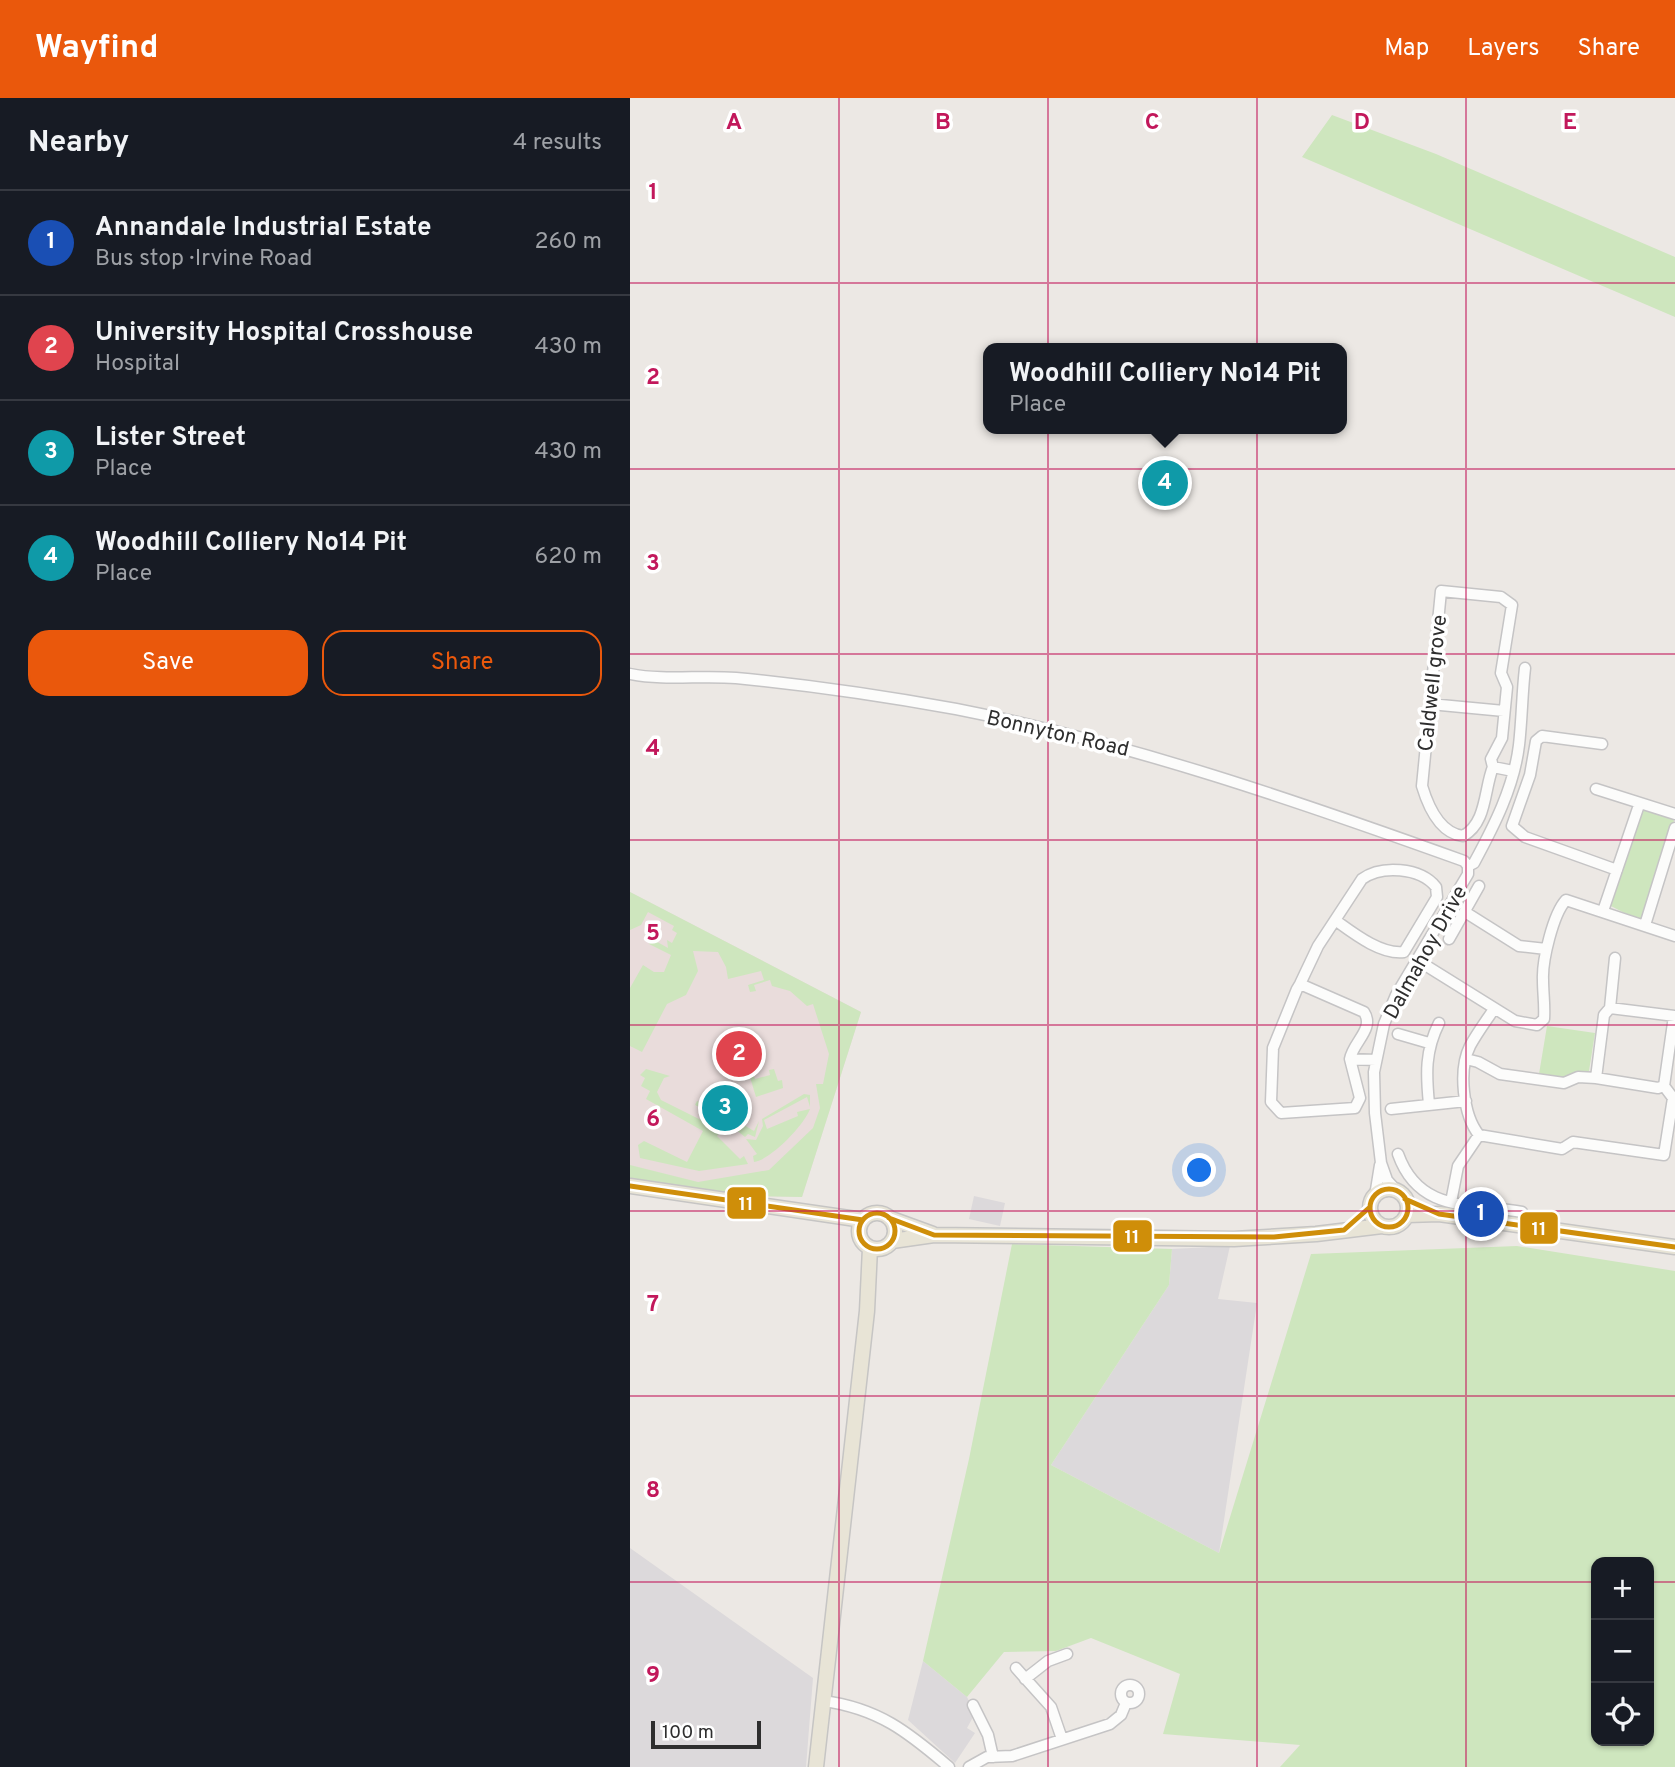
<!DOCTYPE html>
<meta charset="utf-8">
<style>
body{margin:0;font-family:Overpass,sans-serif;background:#242831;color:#f1f3f6}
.controls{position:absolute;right:21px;bottom:21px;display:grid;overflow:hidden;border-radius:14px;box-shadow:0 2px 5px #0004}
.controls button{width:63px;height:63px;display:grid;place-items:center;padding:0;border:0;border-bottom:2px solid #363941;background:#171b24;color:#f1f3f6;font:35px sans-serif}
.scale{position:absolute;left:21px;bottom:18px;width:110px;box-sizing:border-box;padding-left:7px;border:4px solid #2e2e2e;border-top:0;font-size:19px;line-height:24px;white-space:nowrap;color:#2e2e2e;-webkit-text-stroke:5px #fff;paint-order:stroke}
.you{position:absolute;left:570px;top:1073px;width:24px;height:24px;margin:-18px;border:5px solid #fff;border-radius:50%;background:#1a73e8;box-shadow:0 0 0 10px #1a73e833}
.badge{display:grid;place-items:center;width:46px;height:46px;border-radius:50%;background:#ea580c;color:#fff;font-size:23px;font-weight:700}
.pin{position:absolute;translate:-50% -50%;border:4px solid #fff;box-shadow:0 2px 7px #0006}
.popup{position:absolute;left:353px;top:245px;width:364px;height:91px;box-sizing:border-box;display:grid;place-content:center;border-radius:14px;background:#171b24;filter:drop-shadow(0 2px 5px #0005);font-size:23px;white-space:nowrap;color:#9ea1a6}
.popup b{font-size:26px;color:#f1f3f6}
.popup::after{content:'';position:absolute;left:50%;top:100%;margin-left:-14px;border:14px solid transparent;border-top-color:#171b24}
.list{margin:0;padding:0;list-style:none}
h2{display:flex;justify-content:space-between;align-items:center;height:91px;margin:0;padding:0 28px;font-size:30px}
h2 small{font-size:23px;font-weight:400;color:#9ea1a6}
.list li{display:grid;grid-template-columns:46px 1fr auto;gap:21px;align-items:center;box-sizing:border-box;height:105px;padding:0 28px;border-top:2px solid #363941}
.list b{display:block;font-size:26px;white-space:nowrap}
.list p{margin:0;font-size:23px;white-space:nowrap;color:#9ea1a6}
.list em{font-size:23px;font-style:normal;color:#9ea1a6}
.actions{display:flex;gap:14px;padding:21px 28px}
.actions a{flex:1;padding:16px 0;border:2px solid #ea580c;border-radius:21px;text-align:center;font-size:24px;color:#ea580c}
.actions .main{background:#ea580c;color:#fff}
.icon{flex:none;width:38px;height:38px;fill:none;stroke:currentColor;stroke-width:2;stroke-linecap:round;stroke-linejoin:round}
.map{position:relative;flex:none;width:1045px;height:1669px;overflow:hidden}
header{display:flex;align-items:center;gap:42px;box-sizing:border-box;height:98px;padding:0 35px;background:#ea580c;color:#fff}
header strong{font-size:33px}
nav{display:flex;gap:38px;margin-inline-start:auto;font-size:24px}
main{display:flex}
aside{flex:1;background:#171b24}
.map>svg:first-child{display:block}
</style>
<header>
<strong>Wayfind</strong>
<nav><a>Map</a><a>Layers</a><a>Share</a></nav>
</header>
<main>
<aside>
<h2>Nearby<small>4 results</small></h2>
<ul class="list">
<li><span class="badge" style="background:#1a4fb4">1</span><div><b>Annandale Industrial Estate</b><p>Bus stop · Irvine Road</p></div><em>260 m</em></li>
<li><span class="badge" style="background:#e0444e">2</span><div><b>University Hospital Crosshouse</b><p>Hospital</p></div><em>430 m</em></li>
<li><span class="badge" style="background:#0f9aa8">3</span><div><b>Lister Street</b><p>Place</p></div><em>430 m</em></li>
<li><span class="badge" style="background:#0f9aa8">4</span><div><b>Woodhill Colliery No14 Pit</b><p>Place</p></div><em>620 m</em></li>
</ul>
<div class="actions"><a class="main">Save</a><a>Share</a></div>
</aside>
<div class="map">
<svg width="1045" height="1669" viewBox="0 0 1045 1669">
<rect width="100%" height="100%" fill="#ece8e4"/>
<path fill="#dcd9db" d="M344,1098L375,1105L370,1128L339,1121Z
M600,1148L588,1201L627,1205L589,1455L421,1367L539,1187L542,1151Z
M0,1450L183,1580L176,1669H0Z
M293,1563L337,1599L341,1607L342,1621L337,1630L345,1635L325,1665L278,1622Z"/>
<path fill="#e9dcdb" d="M0,794L231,914L172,1099L123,1098L0,1081Z"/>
<path fill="#cee6be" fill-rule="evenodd" d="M702,17L806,56L1045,159V219L672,59Z
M1012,711L1041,719L1044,723L1013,819L1008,822L979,807Z
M0,794L231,914L172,1099L123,1098L0,1081V1067L68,1084L139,1072L183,1030L190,1010L186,986H193L199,956L183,906L177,908L160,893L142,888L140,882L124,887L126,893L120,894L118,887L134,882L131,873L98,881L96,869L88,854L63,853L68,873L56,897L37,906L12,954L0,948V890L13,867L24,874H34L41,857L19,846L22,841L38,850L37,842L42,845L47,835L42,832L44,828L18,814L11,827L0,832Z
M917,928L965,935L959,973L947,974L937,980L909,976Z
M119,965L125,981L140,977L139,972L144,971L148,983L152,982L153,990L126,999L116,966Z
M16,971L40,978L34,980L27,994L31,1002L91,1032L87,1038L110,1061L114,1058L118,1066L69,1073L10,1060L8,1047L14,1043L57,1064L73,1033L16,1001L20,993L11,988L15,980L10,977Z
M174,996L180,997V1009L177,999L134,1022L137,1031L168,1018L167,1014L180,1011C174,1027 142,1061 124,1064L123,1058L127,1056L116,1041L126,1042L133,1028L132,1021Z
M67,1003L94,1015L124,1033L129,1023L125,1039L118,1036L115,1039L90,1019L65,1007Z
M382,1146L542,1151L539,1187L421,1367L589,1455L681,1156L887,1148L1045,1173V1669H650L670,1647L533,1636L550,1576L461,1540L426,1553L374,1554L337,1599L293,1563L339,1361ZM1019,1464V1643H966V1464Z"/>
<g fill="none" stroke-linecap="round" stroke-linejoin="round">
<defs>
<path id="minor" d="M0,576C35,583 70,577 106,580C179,587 254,598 326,611C500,645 667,703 834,763L838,768
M800,606L874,613
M972,646L912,638L906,643L900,677L882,728L895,739L987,772
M863,669L861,661L872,640L877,589L871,575L882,507L871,499L811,493L792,688C798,708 809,735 833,738C857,725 854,691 863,669L883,673
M966,691L1045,716
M838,768L844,765C864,728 884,689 889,647C892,621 892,596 895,570
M973,813L1009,707
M835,814L889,848L916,851
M1015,827L1045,730
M819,841L849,788
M787,862L885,923L907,927L914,921C915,907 913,896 913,882C912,863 923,816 936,802L1045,838
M670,886L734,914C745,931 723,944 720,961L730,1000L725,1010L651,1015L641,1004L643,950L667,891L670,886L688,848L732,781C751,767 790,769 806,789L807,799L774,854C751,857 723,835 705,822
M980,910L985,860
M864,911C856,923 847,935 840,948C828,972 833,1017 849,1037L932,1051L943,1044L1034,1057L1043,1000L1034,988L1044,918
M768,936L799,945
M720,961L746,962
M836,961L848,964L870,976L934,985L948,979L966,980L1028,990L1034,988
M966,980L974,917L980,910L1045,918
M799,1006C796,976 795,953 809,925
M761,1011L836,1003
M768,1056C789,1115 840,1105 892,1114
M767,1093L757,1082L751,1065L745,1015L744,974L754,926L766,897L838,776V768
M745,1098L750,1067
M821,1104L828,1068L849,1037
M386,1570L421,1609L432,1641
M395,1581L418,1563L437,1556
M491 1596a9 9 0 1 1 18 0a9 9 0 1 1-18 0Z
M193,1603C248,1610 278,1634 319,1669
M343,1607L358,1637L363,1659
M339,1669L357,1659L382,1658L480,1626L491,1617L496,1605"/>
<path id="major" d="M0,1088L233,1122
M740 1110a19 19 0 1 1 38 0a19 19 0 1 1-38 0Z
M229 1133a18 18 0 1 1 36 0a18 18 0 1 1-36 0Z
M777,1117L809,1116L1045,1149
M259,1120L303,1136
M262,1143L304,1137L604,1141L686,1136L752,1128
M186,1669L237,1213L240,1150"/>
</defs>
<use href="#minor" stroke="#c5c4c5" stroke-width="13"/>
<use href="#major" stroke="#c6c5c4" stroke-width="17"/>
<use href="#minor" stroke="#fcfcfb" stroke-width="10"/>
<use href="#major" stroke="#e8e4d6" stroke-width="14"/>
<defs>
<path id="bus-1" d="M0,1088L233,1122
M740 1110a19 19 0 1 1 38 0a19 19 0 1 1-38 0Z
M775,1101L809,1116L1045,1149
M229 1133a18 18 0 1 1 36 0a18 18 0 1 1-36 0Z
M259,1120L304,1137L644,1139L714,1132L740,1109"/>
</defs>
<use href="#bus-1" stroke="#fff" stroke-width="10"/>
<use href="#bus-1" stroke="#cf8e09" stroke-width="5"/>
</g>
<path fill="none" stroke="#c2185b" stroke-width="2" stroke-opacity="0.55" d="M209,0V1669M418,0V1669M627,0V1669M836,0V1669M0,185H1045M0,371H1045M0,556H1045M0,742H1045M0,927H1045M0,1113H1045M0,1298H1045M0,1484H966M1019,1484H1045"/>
<g text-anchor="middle" stroke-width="7" stroke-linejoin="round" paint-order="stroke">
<g font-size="21" fill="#2e2e2e" stroke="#fff">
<text transform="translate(802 585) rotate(-84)" y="7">Caldwell grove</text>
<text transform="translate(428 635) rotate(13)" y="7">Bonnyton Road</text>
<text transform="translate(795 854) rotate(-61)" y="7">Dalmahoy Drive</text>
</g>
</g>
<g font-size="23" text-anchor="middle" font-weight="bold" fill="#c2185b" stroke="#fff" stroke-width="7" stroke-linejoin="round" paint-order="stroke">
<text x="104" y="31">A</text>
<text x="313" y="31">B</text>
<text x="522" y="31">C</text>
<text x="732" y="31">D</text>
<text x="940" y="31">E</text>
<text x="23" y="101">1</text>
<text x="23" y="286">2</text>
<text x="23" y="472">3</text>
<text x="23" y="657">4</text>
<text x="23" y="842">5</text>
<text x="23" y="1028">6</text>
<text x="23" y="1213">7</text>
<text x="23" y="1399">8</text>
<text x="23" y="1584">9</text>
</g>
<g stroke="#fff" stroke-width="2.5">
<rect x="96" y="1088" width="41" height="34" rx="7" fill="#cf8e09"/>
<rect x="889" y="1113" width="40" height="34" rx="7" fill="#cf8e09"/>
<rect x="482" y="1121" width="41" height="34" rx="7" fill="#cf8e09"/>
</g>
<g font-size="19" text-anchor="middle" font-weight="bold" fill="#fff">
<text x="116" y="1112">11</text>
<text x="909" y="1137">11</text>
<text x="502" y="1145">11</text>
</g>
</svg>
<div class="controls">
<button>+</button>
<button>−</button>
<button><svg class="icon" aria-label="locate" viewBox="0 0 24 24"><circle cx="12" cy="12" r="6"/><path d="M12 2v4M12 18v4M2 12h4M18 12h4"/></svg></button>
</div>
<div class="scale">100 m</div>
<div class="you"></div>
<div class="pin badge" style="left:851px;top:1116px;background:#1a4fb4">1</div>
<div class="pin badge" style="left:109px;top:956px;background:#e0444e">2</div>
<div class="pin badge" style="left:95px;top:1010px;background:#0f9aa8">3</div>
<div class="pin badge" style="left:535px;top:385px;background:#0f9aa8">4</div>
<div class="popup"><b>Woodhill Colliery No14 Pit</b>Place</div>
</div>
</main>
